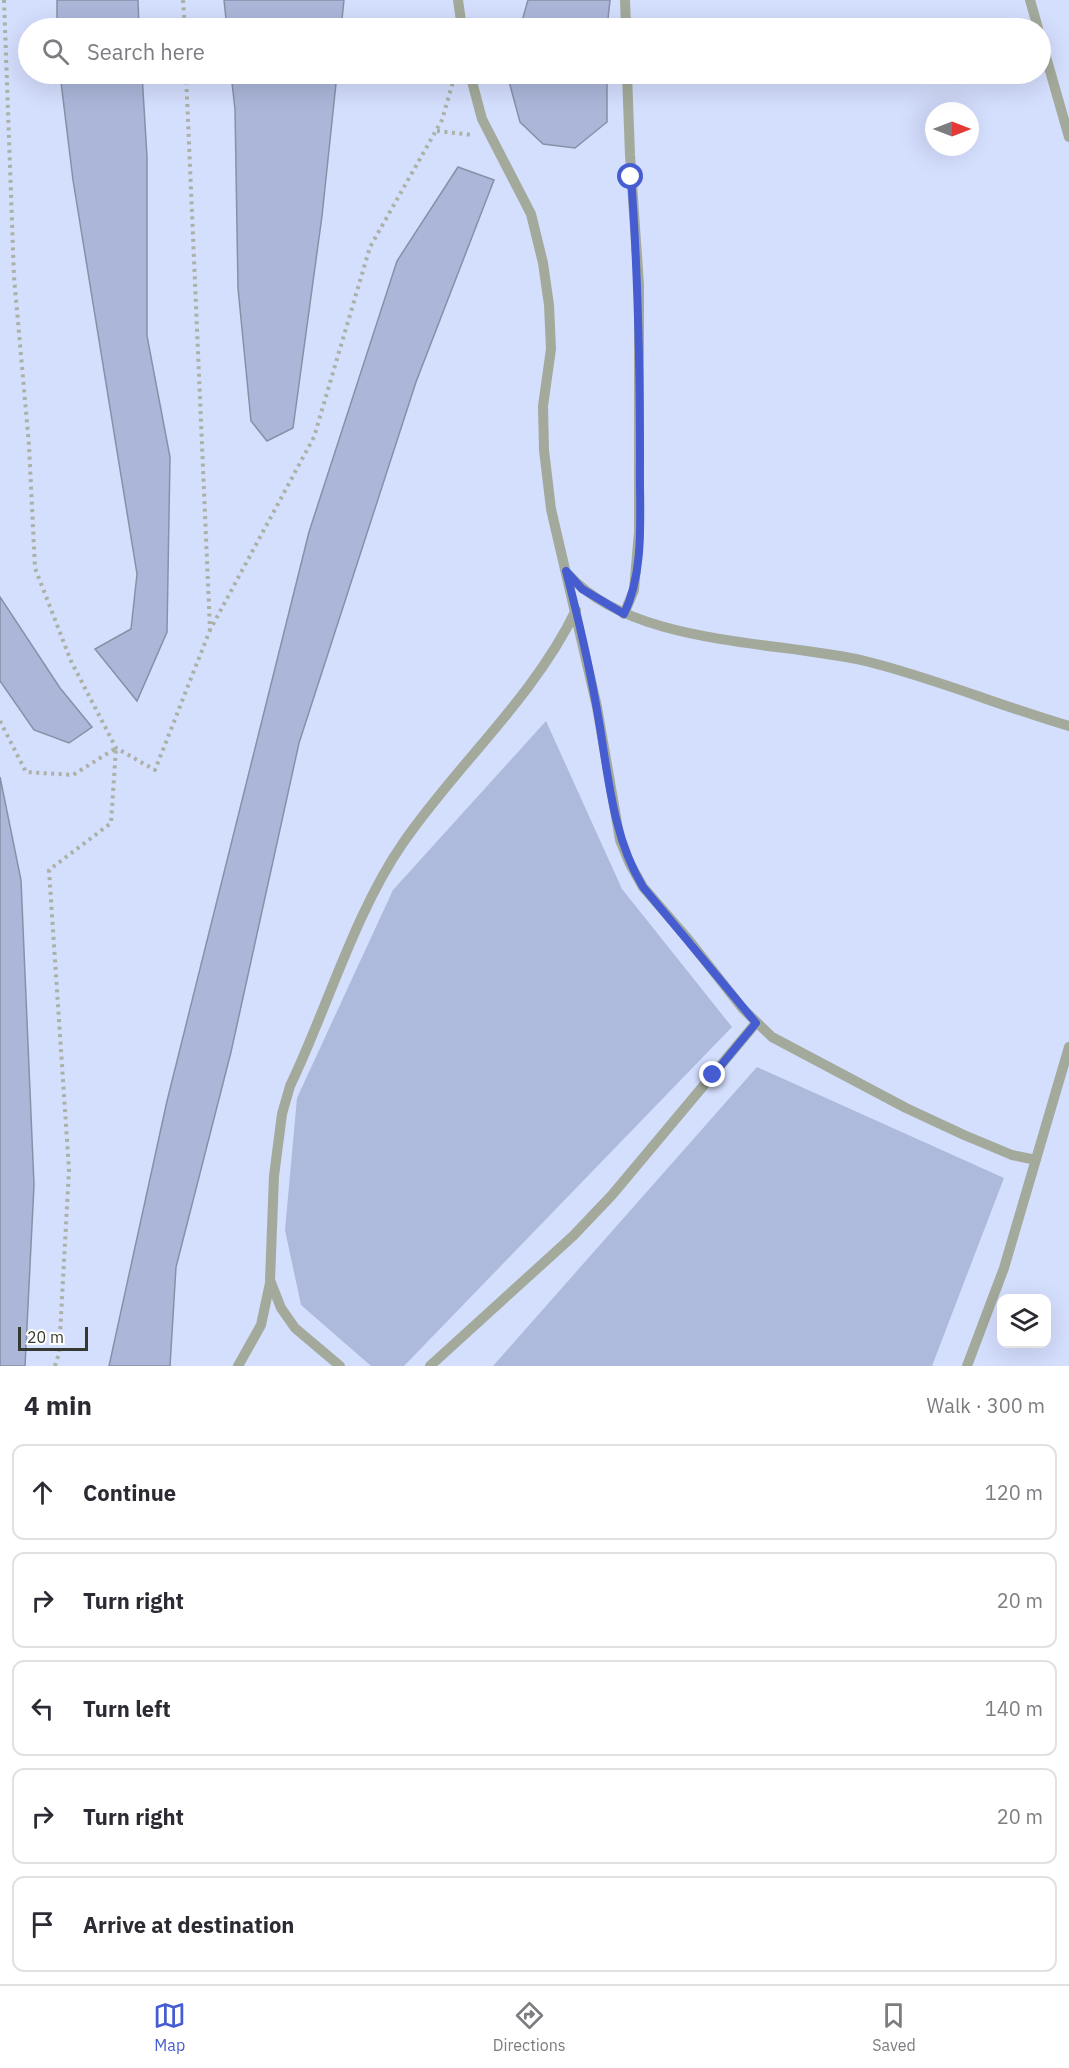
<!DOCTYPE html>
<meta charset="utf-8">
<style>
body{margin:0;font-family:"IBM Plex Sans",sans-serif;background:#f2f2f3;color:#2b2b33}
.controls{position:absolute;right:18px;bottom:18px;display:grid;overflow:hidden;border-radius:12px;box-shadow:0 6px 24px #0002}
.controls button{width:54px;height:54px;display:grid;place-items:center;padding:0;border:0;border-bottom:2px solid #e1e1e2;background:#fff;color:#2b2b33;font:30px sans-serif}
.compass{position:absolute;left:925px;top:102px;width:54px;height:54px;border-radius:50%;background:#fff;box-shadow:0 6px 24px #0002;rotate:90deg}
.scale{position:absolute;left:18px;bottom:15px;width:70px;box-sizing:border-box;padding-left:6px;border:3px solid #353931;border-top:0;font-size:16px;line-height:21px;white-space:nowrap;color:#353931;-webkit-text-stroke:4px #fff;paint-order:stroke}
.stop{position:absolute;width:18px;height:18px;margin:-14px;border:4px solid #455dd0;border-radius:50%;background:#fff}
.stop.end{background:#455dd0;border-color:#fff;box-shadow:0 2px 6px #0008}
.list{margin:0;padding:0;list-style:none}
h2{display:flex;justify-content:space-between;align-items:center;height:78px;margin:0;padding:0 24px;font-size:26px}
h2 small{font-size:20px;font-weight:400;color:#7c7c81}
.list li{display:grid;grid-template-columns:39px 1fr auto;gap:18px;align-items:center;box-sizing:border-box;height:96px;margin:0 12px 12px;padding:0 12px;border:2px solid #e1e1e2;border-radius:12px}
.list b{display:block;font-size:22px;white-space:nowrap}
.list em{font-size:20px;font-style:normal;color:#7c7c81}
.icon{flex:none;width:33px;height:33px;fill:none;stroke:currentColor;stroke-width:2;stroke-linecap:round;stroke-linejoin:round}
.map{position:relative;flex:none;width:1069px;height:1366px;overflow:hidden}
.search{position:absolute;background:#fff;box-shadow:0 6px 24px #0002;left:18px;right:18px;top:18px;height:66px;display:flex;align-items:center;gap:15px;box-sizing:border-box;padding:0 21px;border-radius:33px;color:#7c7c81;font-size:22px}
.sheet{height:618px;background:#fff}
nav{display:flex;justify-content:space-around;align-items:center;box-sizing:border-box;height:84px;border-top:2px solid #e1e1e2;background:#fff;font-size:16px;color:#7c7c81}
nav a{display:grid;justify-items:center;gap:3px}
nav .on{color:#455dd0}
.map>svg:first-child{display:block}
</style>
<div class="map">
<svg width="1069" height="1366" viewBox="0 0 1069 1366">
<rect width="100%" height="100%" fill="#f8fff0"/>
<path fill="#d4defd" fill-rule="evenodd" d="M0,0H1069V1366H0ZM28,28H1040V74H28ZM934,111H970V147H934ZM1002,1298H1046V1344H1002Z"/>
<path fill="#aebadc" d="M546,721L622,889L732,1027L404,1366H371L301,1305L285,1230L297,1098L393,890Z
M757,1067L1004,1178L932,1366H493Z"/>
<path fill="#abb6d9" stroke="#8890a7" stroke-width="1.5" d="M57,0H138L139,28H57Z
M224,0H344L341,28H227Z
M528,0H610L607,28H520Z
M60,74H142L147,157V336L170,457L167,632L137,701L95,649L131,629L137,574L73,180Z
M231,74H337L322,216L293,428L267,441L251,421L238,288L235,109Z
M507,74H607V122L575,148L543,144L520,122Z
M458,167L494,180L416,382L299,743L231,1052L176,1267L170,1366H109L167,1101L309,532L397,261Z
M0,597L60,688L92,727L69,743L34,730L0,681Z
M0,777L21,880L34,1185L25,1366H0Z"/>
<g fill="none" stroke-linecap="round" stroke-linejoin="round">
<path stroke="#abb1a5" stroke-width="4" stroke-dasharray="3 4.5" stroke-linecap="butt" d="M4,0L14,277L29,445L35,568L71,661L116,748L155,770L210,630
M183,0L185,28
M186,74L210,630L314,437L370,247L442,120L454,78
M437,131L473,135
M0,721L26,772L73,775L116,748
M55,1366L59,1353L69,1170L49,870L111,823L116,748"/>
<path stroke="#a3aa9b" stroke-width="10" d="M458,0L462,28
M625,0L626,28
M1030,0L1038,28
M1040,36L1069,137
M470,74L482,119L531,214L543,263L549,305L551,349L543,406L544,450L551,509L597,707L620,840L630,864L643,887L688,939L743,1009L772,1037L906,1108L964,1135L1012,1155L1036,1160
M568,574C633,646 774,640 865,661C935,678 1000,706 1069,726
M624,614L634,590L639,532V285L630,155L627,74
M238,1366L261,1325L270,1283
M340,1366L295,1328L281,1308L270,1280L274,1176L282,1114L290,1086C327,1009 355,912 403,843C458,763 533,699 576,610
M430,1366L573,1236L612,1195L756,1023
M967,1366L1004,1268L1069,1047"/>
</g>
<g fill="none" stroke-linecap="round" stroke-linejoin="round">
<path stroke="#455dd0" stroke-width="8" d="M631,177C638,272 640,366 640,461C639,510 646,568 624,614L582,589L566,571C578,617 589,664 597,710C608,770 611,834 643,887L756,1023L713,1075"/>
</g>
</svg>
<div class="controls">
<button><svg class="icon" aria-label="layers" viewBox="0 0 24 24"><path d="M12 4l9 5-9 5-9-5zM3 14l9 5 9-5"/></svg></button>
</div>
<svg class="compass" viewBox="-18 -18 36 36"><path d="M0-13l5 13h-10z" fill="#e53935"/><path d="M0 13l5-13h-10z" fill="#7c7c81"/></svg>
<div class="scale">20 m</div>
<div class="stop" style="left:631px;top:177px"></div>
<div class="stop end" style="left:713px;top:1075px"></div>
<div class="search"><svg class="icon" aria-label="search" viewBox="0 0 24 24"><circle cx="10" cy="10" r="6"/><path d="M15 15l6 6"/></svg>Search here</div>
</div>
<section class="sheet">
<h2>4 min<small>Walk · 300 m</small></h2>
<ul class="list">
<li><svg class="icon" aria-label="ahead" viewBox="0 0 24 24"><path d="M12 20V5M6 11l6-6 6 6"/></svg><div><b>Continue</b></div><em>120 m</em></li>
<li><svg class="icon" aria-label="right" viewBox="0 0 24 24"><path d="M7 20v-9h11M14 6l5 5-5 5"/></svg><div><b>Turn right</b></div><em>20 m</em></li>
<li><svg class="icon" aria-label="left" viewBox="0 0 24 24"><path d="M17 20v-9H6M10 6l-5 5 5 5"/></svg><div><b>Turn left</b></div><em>140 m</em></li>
<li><svg class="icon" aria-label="right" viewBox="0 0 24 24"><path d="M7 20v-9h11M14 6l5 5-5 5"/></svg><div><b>Turn right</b></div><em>20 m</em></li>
<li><svg class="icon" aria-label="arrive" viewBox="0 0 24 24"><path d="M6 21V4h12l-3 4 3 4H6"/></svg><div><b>Arrive at destination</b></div></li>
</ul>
</section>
<nav>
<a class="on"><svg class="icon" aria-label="map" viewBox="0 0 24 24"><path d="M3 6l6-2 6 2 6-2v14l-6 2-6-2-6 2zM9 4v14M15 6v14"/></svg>Map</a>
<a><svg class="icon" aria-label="directions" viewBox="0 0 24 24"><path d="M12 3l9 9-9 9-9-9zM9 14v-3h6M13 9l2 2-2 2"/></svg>Directions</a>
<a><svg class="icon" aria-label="saved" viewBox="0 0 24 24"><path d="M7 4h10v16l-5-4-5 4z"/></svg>Saved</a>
</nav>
